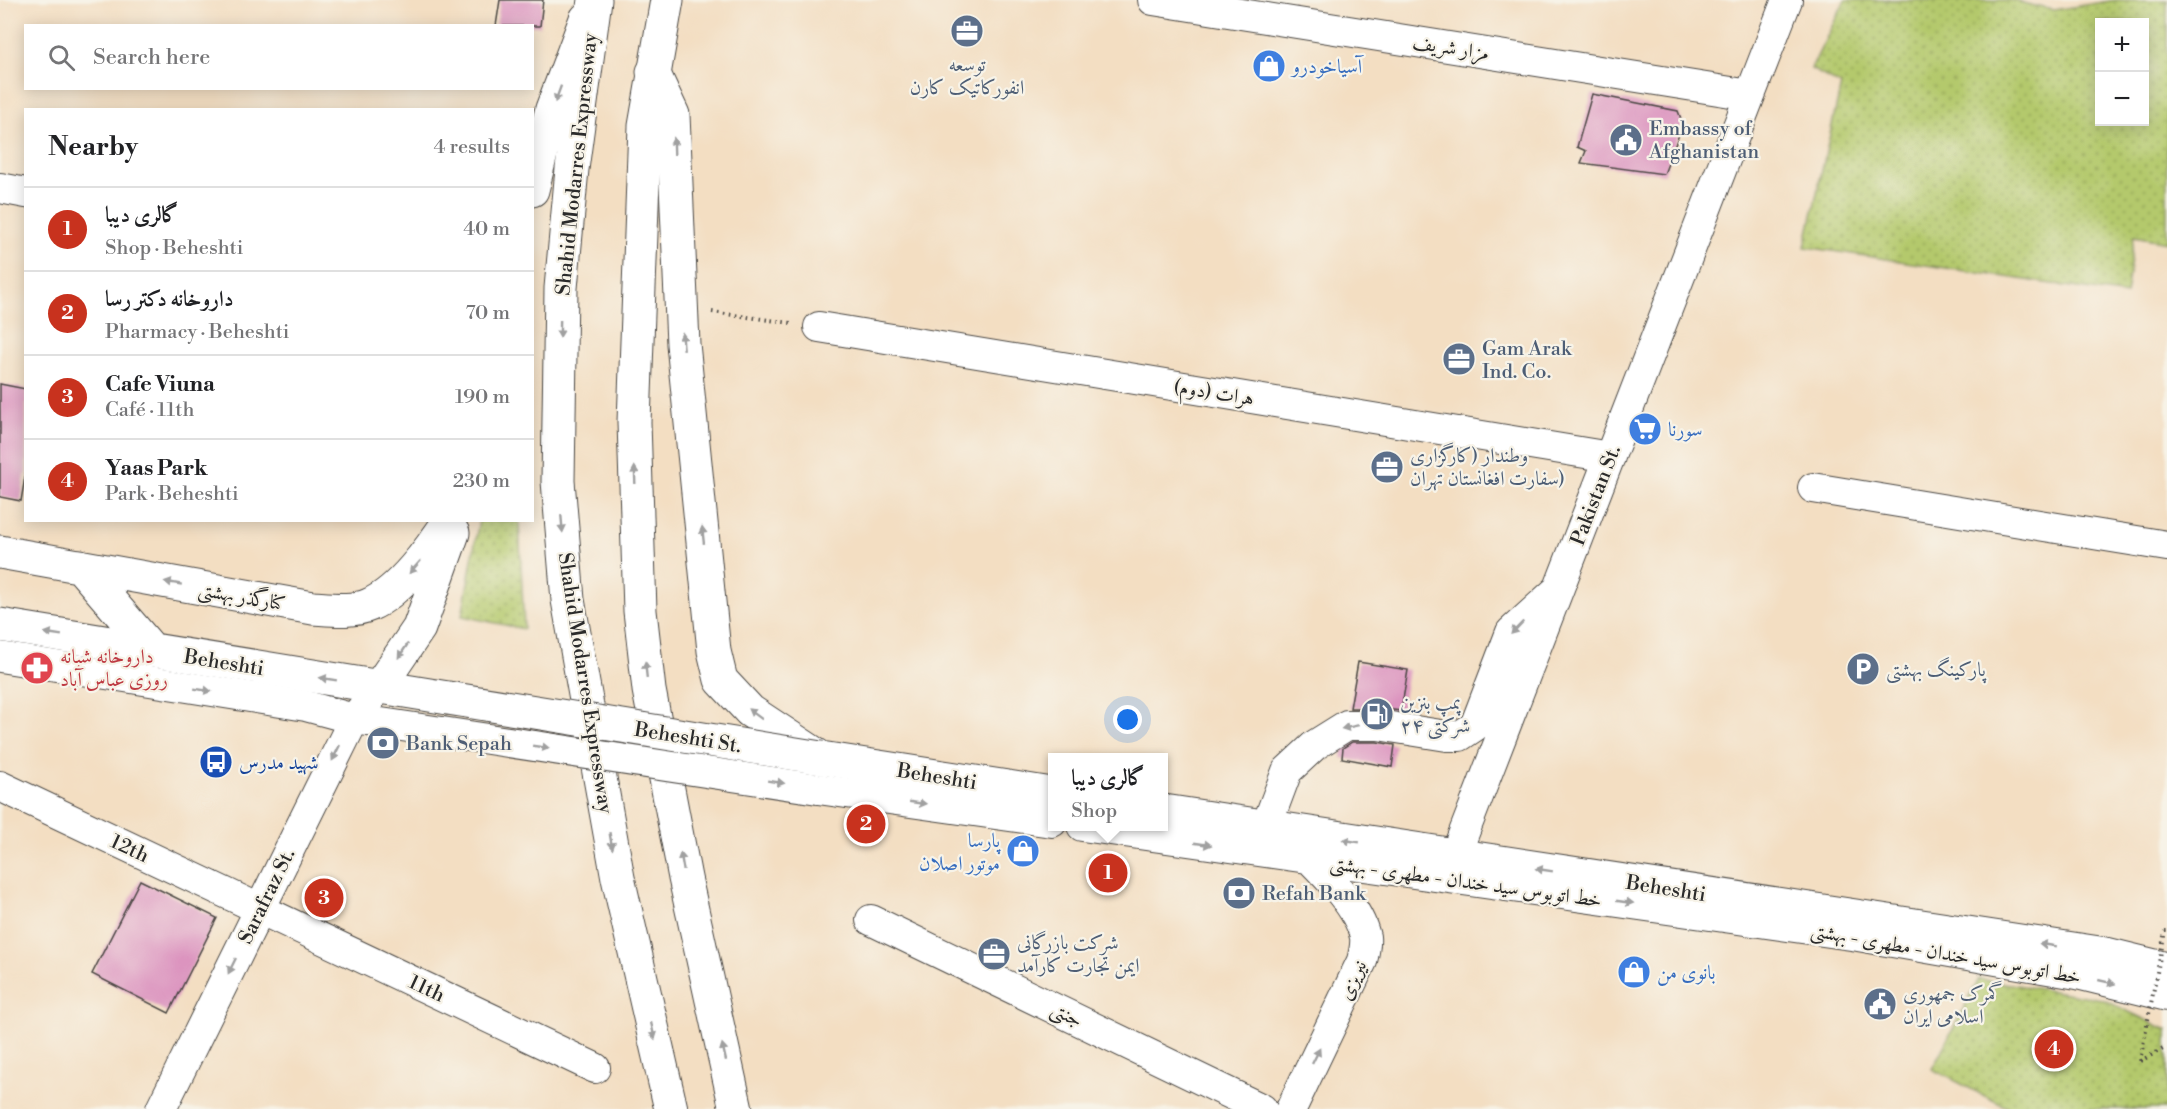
<!DOCTYPE html>
<meta charset="utf-8">
<style>
body{margin:0;font-family:"Libre Bodoni",Amiri,serif;background:#f2f2f2;color:#202124}
.controls{position:absolute;right:18px;top:18px;display:grid;overflow:hidden;border-radius:0px;box-shadow:0 3px 15px #0003}
.controls button{width:54px;height:54px;display:grid;place-items:center;padding:0;border:0;border-bottom:2px solid #e0e0e0;background:#fff;color:#202124;font:30px sans-serif}
.you{position:absolute;left:1128px;top:720px;width:21px;height:21px;margin:-15px;border:4px solid #fff;border-radius:50%;background:#1a73e8;box-shadow:0 0 0 9px #1a73e833}
.badge{display:grid;place-items:center;width:39px;height:39px;border-radius:50%;background:#c8321e;color:#fff;font-size:20px;font-weight:700}
.pin{position:absolute;translate:-50% -50%;border:3px solid #fff;box-shadow:0 2px 6px #0006}
.popup{position:absolute;left:1048px;top:753px;width:120px;height:78px;box-sizing:border-box;display:grid;place-content:center;border-radius:0px;background:#fff;filter:drop-shadow(0 2px 4px #0005);font-size:20px;white-space:nowrap;color:#757577}
.popup b{font-size:22px;color:#202124}
.popup::after{content:'';position:absolute;left:50%;top:100%;margin-left:-12px;border:12px solid transparent;border-top-color:#fff}
.list{margin:0;padding:0;list-style:none}
h2{display:flex;justify-content:space-between;align-items:center;height:78px;margin:0;padding:0 24px;font-size:26px}
h2 small{font-size:20px;font-weight:400;color:#757577}
.list li{display:grid;grid-template-columns:39px 1fr auto;gap:18px;align-items:center;box-sizing:border-box;height:84px;padding:0 24px;border-top:2px solid #e0e0e0}
.list b{display:block;font-size:22px;white-space:nowrap}
.list p{margin:0;font-size:20px;white-space:nowrap;color:#757577}
.list em{font-size:20px;font-style:normal;color:#757577}
.icon{flex:none;width:33px;height:33px;fill:none;stroke:currentColor;stroke-width:2;stroke-linecap:round;stroke-linejoin:round}
.map{position:relative;flex:none;width:2167px;height:1109px;overflow:hidden}
.search{position:absolute;background:#fff;box-shadow:0 3px 15px #0003;left:24px;top:24px;width:510px;height:66px;display:flex;align-items:center;gap:15px;box-sizing:border-box;padding:0 21px;border-radius:0px;color:#757577;font-size:22px}
.panel{position:absolute;background:#fff;box-shadow:0 3px 15px #0003;left:24px;top:108px;width:510px;height:414px;border-radius:0px}
.map>svg:first-child{display:block}
</style>
<div class="map">
<svg width="2167" height="1109" viewBox="0 0 2167 1109">
<defs>
<pattern id="green-dots" width="8" height="8" patternUnits="userSpaceOnUse" patternTransform="scale(1.5)"><rect width="8" height="8" fill="#b4c96c"/><path d="M2 2h.1M6 6h.1" fill="none" stroke="#93a359" stroke-width="1.8" stroke-linecap="round"/></pattern>
</defs>
<rect width="100%" height="100%" fill="#f7f3e8"/>
<filter id="ink" filterUnits="userSpaceOnUse"><feTurbulence type="fractalNoise" baseFrequency=".0167" numOctaves="2"/><feDisplacementMap in="SourceGraphic" scale="12" xChannelSelector="R" yChannelSelector="G"/><feConvolveMatrix kernelMatrix="1 2 1 2 8 2 1 2 1" color-interpolation-filters="sRGB"/></filter>
<filter id="wash" filterUnits="userSpaceOnUse"><feTurbulence type="fractalNoise" baseFrequency=".008" numOctaves="4" result="noise"/><feDisplacementMap in="SourceGraphic" scale="24" xChannelSelector="R" yChannelSelector="G"/><feGaussianBlur stdDeviation="1.35" result="paint"/><feColorMatrix in="noise" values="0 0 0 0 0 0 0 0 0 0 0 0 0 0 0 0 0 1.4 0 .05"/><feComposite in="paint" operator="in"/></filter>
<g filter="url(#wash)">
<rect width="100%" height="100%" fill="#f3dec2"/>
<path fill="url(#green-dots)" stroke="#707a4c" stroke-width="1.5" fill-rule="evenodd" d="M1845,0H2010L2053,10L2116,0H2167V242L2134,236L2126,295L1805,247L1841,85L1811,69ZM2100,22H2144V122H2100Z
M479,520L519,521L524,629L462,616Z
M1979,979L2102,999L2167,1030V1109H2010L1932,1069Z"/>
<g id="blocks">
<path fill="#dc94bf" d="M500,0H543L540,26H496Z
M1592,94L1678,111L1683,124L1664,174L1581,163L1586,151L1577,147Z
M0,384L26,389V471L21,501L0,497Z
M1358,662L1408,670L1401,711L1378,708H1350Z
M1352,742H1377L1395,745L1392,767L1342,758L1343,748Z
M140,880L217,918L169,1013L92,974Z"/>
</g>
</g>
<g filter="url(#ink)">
<use href="#blocks" fill-opacity="0" stroke="#494642" stroke-width="1.5"/>
<g fill="none" stroke-linecap="round" stroke-linejoin="round">
<defs>
<path id="minor" d="M1153,0L1750,95
M0,188L26,193
M819,327L1610,457
M1813,488L2167,546
M0,657L306,706L354,719L442,732
M0,786L595,1068
M818,789L1052,822
M1082,826L1858,936L2077,974L2167,996
M1266,827L1287,771L1315,745L1347,725H1378L1447,736H1460L1475,726L1511,632L1555,592
M1455,856L1787,0
M871,920L1262,1109
M161,1109L354,719L379,687
M1291,1109L1362,961C1364,953 1366,945 1365,937C1359,907 1325,874 1304,853"/>
<path id="major" d="M653,72L673,115L683,344L714,651L721,680L750,711L821,758L1052,794
M532,190L552,109L586,19
M0,552L313,608C330,609 353,612 369,605C400,592 431,548 450,520
M80,566L152,650
M0,625L448,698
M379,687L419,628L453,533
M1164,811L2106,954L2167,969"/>
<path id="highway" d="M595,0L572,169L561,288L558,481L568,600L618,878L671,1109
M667,0L645,126L634,422L640,611L649,690L685,878L736,1109"/>
</defs>
<use href="#minor" stroke="#494642" stroke-width="32"/>
<use href="#major" stroke="#494642" stroke-width="35"/>
<use href="#highway" stroke="#494642" stroke-width="35"/>
<path stroke="#494642" stroke-width="4" stroke-dasharray="1.5 4.5" stroke-linecap="butt" d="M712,312L791,323
M2165,931H2167
M2140,1061L2163,1049"/>
<use href="#minor" stroke="#fff" stroke-width="30"/>
<use href="#major" stroke="#fff" stroke-width="33"/>
<use href="#highway" stroke="#fff" stroke-width="33"/>
<defs>
<path id="minor-bridge" d="M442,732L818,789"/>
<path id="major-bridge" d="M448,698L821,758"/>
</defs>
<use href="#minor-bridge" stroke="#494642" stroke-width="32" stroke-linecap="butt"/>
<use href="#major-bridge" stroke="#494642" stroke-width="35" stroke-linecap="butt"/>
<path stroke="#494642" stroke-width="4" stroke-dasharray="1.5 4.5" stroke-linecap="butt" d="M2140,1061L2165,931"/>
<use href="#minor-bridge" stroke="#fff" stroke-width="30"/>
<use href="#major-bridge" stroke="#fff" stroke-width="33"/>
</g>
<defs><path id="oneway-solid" d="M-6-.8H1V-3.2L6.5 0L1 3.2V.8H-6Z" transform="scale(1.5)"/></defs>
<g fill="#a0a0a0">
<use href="#oneway-solid" transform="translate(558 94) rotate(110)"/>
<use href="#oneway-solid" transform="translate(674 146) rotate(-92)"/>
<use href="#oneway-solid" transform="translate(560 329) rotate(91)"/>
<use href="#oneway-solid" transform="translate(683 341) rotate(-95)"/>
<use href="#oneway-solid" transform="translate(635 475) rotate(-92)"/>
<use href="#oneway-solid" transform="translate(562 524) rotate(85)"/>
<use href="#oneway-solid" transform="translate(703 535) rotate(-96)"/>
<use href="#oneway-solid" transform="translate(415 567) rotate(132)"/>
<use href="#oneway-solid" transform="translate(173 583) rotate(-170)"/>
<use href="#oneway-solid" transform="translate(1517 628) rotate(134)"/>
<use href="#oneway-solid" transform="translate(53 634) rotate(-171)"/>
<use href="#oneway-solid" transform="translate(403 651) rotate(124)"/>
<use href="#oneway-solid" transform="translate(646 670) rotate(-96)"/>
<use href="#oneway-solid" transform="translate(328 679) rotate(-171)"/>
<use href="#oneway-solid" transform="translate(203 690) rotate(9)"/>
<use href="#oneway-solid" transform="translate(755 714) rotate(-143)"/>
<use href="#oneway-solid" transform="translate(1350 727) rotate(168)"/>
<use href="#oneway-solid" transform="translate(541 747) rotate(9)"/>
<use href="#oneway-solid" transform="translate(336 753) rotate(116)"/>
<use href="#oneway-solid" transform="translate(776 782) rotate(9)"/>
<use href="#oneway-solid" transform="translate(918 803) rotate(8)"/>
<use href="#oneway-solid" transform="translate(611 841) rotate(80)"/>
<use href="#oneway-solid" transform="translate(1351 841) rotate(-171)"/>
<use href="#oneway-solid" transform="translate(1203 844) rotate(8)"/>
<use href="#oneway-solid" transform="translate(682 861) rotate(-100)"/>
<use href="#oneway-solid" transform="translate(1544 870) rotate(-171)"/>
<use href="#oneway-solid" transform="translate(1625 902) rotate(8)"/>
<use href="#oneway-solid" transform="translate(2048 945) rotate(-171)"/>
<use href="#oneway-solid" transform="translate(232 966) rotate(116)"/>
<use href="#oneway-solid" transform="translate(2107 982) rotate(13)"/>
<use href="#oneway-solid" transform="translate(653 1031) rotate(77)"/>
<use href="#oneway-solid" transform="translate(724 1052) rotate(-103)"/>
<use href="#oneway-solid" transform="translate(1316 1056) rotate(-64)"/>
</g>
</g>
<defs>
<symbol id="office-disc" viewBox="-11 -11 22 22"><circle r="9.5" fill="#5c6f8a" stroke="#f7f3e8"/><path d="M-6-3h4V-5.5h4V-3h4V5H-6ZM-1-4.5V-3h2v-1.5ZM-6 0V1H6V0Z" fill="#fff"/></symbol>
<symbol id="shop-disc" viewBox="-11 -11 22 22"><circle r="9.5" fill="#3f7fe0" stroke="#f7f3e8"/><path d="M-5-2.5h2.3a2.7 3.5 0 0 1 5.4 0H5L5.5 6h-11ZM-1.5-2.5h3a1.5 2.3 0 0 0-3 0Z" fill="#fff"/></symbol>
<symbol id="civic-disc" viewBox="-11 -11 22 22"><circle r="9.5" fill="#5c6f8a" stroke="#f7f3e8"/><path d="M-.6-6.5H3V-4.5H.6V-3L4-1V1h2V6H-6V1h2V-1L-.6-3ZM-1.2 2.5V6h2.4V2.5Z" fill="#fff"/></symbol>
<symbol id="supermarket-disc" viewBox="-11 -11 22 22"><circle r="9.5" fill="#3f7fe0" stroke="#f7f3e8"/><path d="M-6-5.5h2.5l.6 2H6L4.5 2H-2.5L-4.4-4H-6ZM-1.5 3.2a1.3 1.3 0 1 0 .1 0ZM3 3.2a1.3 1.3 0 1 0 .1 0Z" fill="#fff"/></symbol>
<symbol id="pharmacy-disc" viewBox="-11 -11 22 22"><circle r="9.5" fill="#e0444e" stroke="#f7f3e8"/><path d="M-2-6h4v4h4v4h-4v4h-4v-4h-4v-4h4Z" fill="#fff"/></symbol>
<symbol id="parking-disc" viewBox="-11 -11 22 22"><circle r="9.5" fill="#5c6f8a" stroke="#f7f3e8"/><path d="M-3.5-5.5H1a3.5 3.5 0 0 1 0 7H-1V5.5H-3.5ZM-1-3.4V-.6H.8a1.4 1.4 0 0 0 0-2.8Z" fill="#fff"/></symbol>
<symbol id="fuel-disc" viewBox="-11 -11 22 22"><circle r="9.5" fill="#5c6f8a" stroke="#f7f3e8"/><path d="M-5.5-6h7V0h2V4h1.3V-2.5L3-4.5l.8-.8L6-3V5H2.5V1h-1V6h-7ZM-4.2-4.7v3.2H.2V-4.7Z" fill="#fff"/></symbol>
<symbol id="bank-disc" viewBox="-11 -11 22 22"><circle r="9.5" fill="#5c6f8a" stroke="#f7f3e8"/><path d="M-6-4H6V4H-6ZM0-2.3a2.3 2.3 0 1 0 0 4.6a2.3 2.3 0 1 0 0-4.6Z" fill="#fff"/></symbol>
<symbol id="bus-disc" viewBox="-11 -11 22 22"><circle r="9.5" fill="#1a4fb4" stroke="#f7f3e8"/><path d="M-5-6H5V4H4V6H2V4H-2V6H-4V4H-5ZM-3.5-4V0h7V-4ZM-3.5 1.2v1.5H-2V1.2ZM2 1.2v1.5H3.5V1.2Z" fill="#fff"/></symbol>
</defs>
<g fill-rule="evenodd">
<use href="#office-disc" x="948" y="12" width="38" height="38"/>
<use href="#shop-disc" x="1250" y="47" width="38" height="38"/>
<use href="#civic-disc" x="1607" y="121" width="38" height="38"/>
<use href="#office-disc" x="1440" y="340" width="38" height="38"/>
<use href="#supermarket-disc" x="1626" y="410" width="38" height="38"/>
<use href="#office-disc" x="1368" y="448" width="38" height="38"/>
<use href="#pharmacy-disc" x="18" y="649" width="38" height="38"/>
<use href="#parking-disc" x="1844" y="650" width="38" height="38"/>
<use href="#fuel-disc" x="1358" y="695" width="38" height="38"/>
<use href="#bank-disc" x="364" y="724" width="38" height="38"/>
<use href="#bus-disc" x="197" y="743" width="38" height="38"/>
<use href="#shop-disc" x="1004" y="832" width="38" height="38"/>
<use href="#bank-disc" x="1220" y="874" width="38" height="38"/>
<use href="#office-disc" x="975" y="935" width="38" height="38"/>
<use href="#shop-disc" x="1615" y="953" width="38" height="38"/>
<use href="#civic-disc" x="1861" y="985" width="38" height="38"/>
</g>
<g text-anchor="middle" stroke-width="4.5" stroke-linejoin="round" paint-order="stroke">
<g font-size="20" fill="#2b2b2b" stroke="#f7f3e8">
<text transform="translate(1451 47) rotate(9)" y="7">مزار شریف</text>
<text transform="translate(576 164) rotate(-84)" y="7">Shahid Modarres Expressway</text>
<text transform="translate(1214 392) rotate(9)" y="7">هرات (دوم)</text>
<text transform="translate(1595 495) rotate(-69)" y="7">Pakistan St.</text>
<text transform="translate(242 596) rotate(10)" y="7">کنارگذر بهشتی</text>
<text transform="translate(224 662) rotate(9)" y="7">Beheshti</text>
<text transform="translate(586 683) rotate(81)" y="7">Shahid Modarres Expressway</text>
<text transform="translate(688 737) rotate(9)" y="7">Beheshti St.</text>
<text transform="translate(937 776) rotate(9)" y="7">Beheshti</text>
<text transform="translate(130 848) rotate(25)" y="7">12th</text>
<text transform="translate(1466 881) rotate(8)" y="7">خط اتوبوس سید خندان - مطهری - بهشتی</text>
<text transform="translate(1666 888) rotate(9)" y="7">Beheshti</text>
<text transform="translate(266 896) rotate(-64)" y="7">Sarafraz St.</text>
<text transform="translate(1946 953) rotate(10)" y="7">خط اتوبوس سید خندان - مطهری - بهشتی</text>
<text transform="translate(1352 980) rotate(-66)" y="7">نیریزی</text>
<text transform="translate(427 988) rotate(25)" y="7">11th</text>
<text transform="translate(1067 1014) rotate(26)" y="7">جنتی</text>
</g>
<g font-size="20" fill="#4e5e75" stroke="#f7f3e8" text-anchor="start">
<text x="967" y="71" text-anchor="middle">توسعه<tspan x="967" dy="23">انفورکاتیک کارن</tspan></text>
<text x="1649" y="135">Embassy of<tspan x="1649" dy="23">Afghanistan</tspan></text>
<text x="1482" y="355">Gam Arak<tspan x="1482" dy="23">Ind. Co.</tspan></text>
<text x="1410" y="462">وطندار (کارگزاری<tspan x="1410" dy="23">سفارت افغانستان تهران)</tspan></text>
<text x="1886" y="676">پارکینگ بهشتی</text>
<text x="1400" y="709">پمپ بنزین<tspan x="1400" dy="23">شرکتی ۲۴</tspan></text>
<text x="406" y="750">Bank Sepah</text>
<text x="1262" y="900">Refah Bank</text>
<text x="1017" y="949">شرکت بازرگانی<tspan x="1017" dy="23">ایمن تجارت کارآمد</tspan></text>
<text x="1903" y="1000">گمرک جمهوری<tspan x="1903" dy="23">اسلامی ایران</tspan></text>
</g>
<g font-size="20" fill="#366cbe" stroke="#f7f3e8" text-anchor="start">
<text x="1292" y="73">آسیاخودرو</text>
<text x="1668" y="436">سورنا</text>
<text x="1000" y="847" text-anchor="end">پارسا<tspan x="1000" dy="23">موتور اصلان</tspan></text>
<text x="1657" y="979">بانوی من</text>
</g>
<g font-size="20" fill="#be3a42" stroke="#f7f3e8" text-anchor="start">
<text x="60" y="663">داروخانه شبانه<tspan x="60" dy="23">روزی عباس آباد</tspan></text>
</g>
<g font-size="20" fill="#164399" stroke="#f7f3e8" text-anchor="start">
<text x="239" y="769">شهید مدرس</text>
</g>
</g>
</svg>
<div class="controls">
<button>+</button>
<button>−</button>
</div>
<div class="you"></div>
<div class="pin badge" style="left:1108px;top:873px">1</div>
<div class="popup"><b>گالری دیبا</b>Shop</div>
<div class="pin badge" style="left:866px;top:824px">2</div>
<div class="pin badge" style="left:324px;top:898px">3</div>
<div class="pin badge" style="left:2054px;top:1049px">4</div>
<div class="search"><svg class="icon" aria-label="search" viewBox="0 0 24 24"><circle cx="10" cy="10" r="6"/><path d="M15 15l6 6"/></svg>Search here</div>
<section class="panel">
<h2>Nearby<small>4 results</small></h2>
<ul class="list">
<li><span class="badge">1</span><div><b>گالری دیبا</b><p>Shop · Beheshti</p></div><em>40 m</em></li>
<li><span class="badge">2</span><div><b>داروخانه دکتر رسا</b><p>Pharmacy · Beheshti</p></div><em>70 m</em></li>
<li><span class="badge">3</span><div><b>Cafe Viuna</b><p>Café · 11th</p></div><em>190 m</em></li>
<li><span class="badge">4</span><div><b>Yaas Park</b><p>Park · Beheshti</p></div><em>230 m</em></li>
</ul>
</section>
</div>
